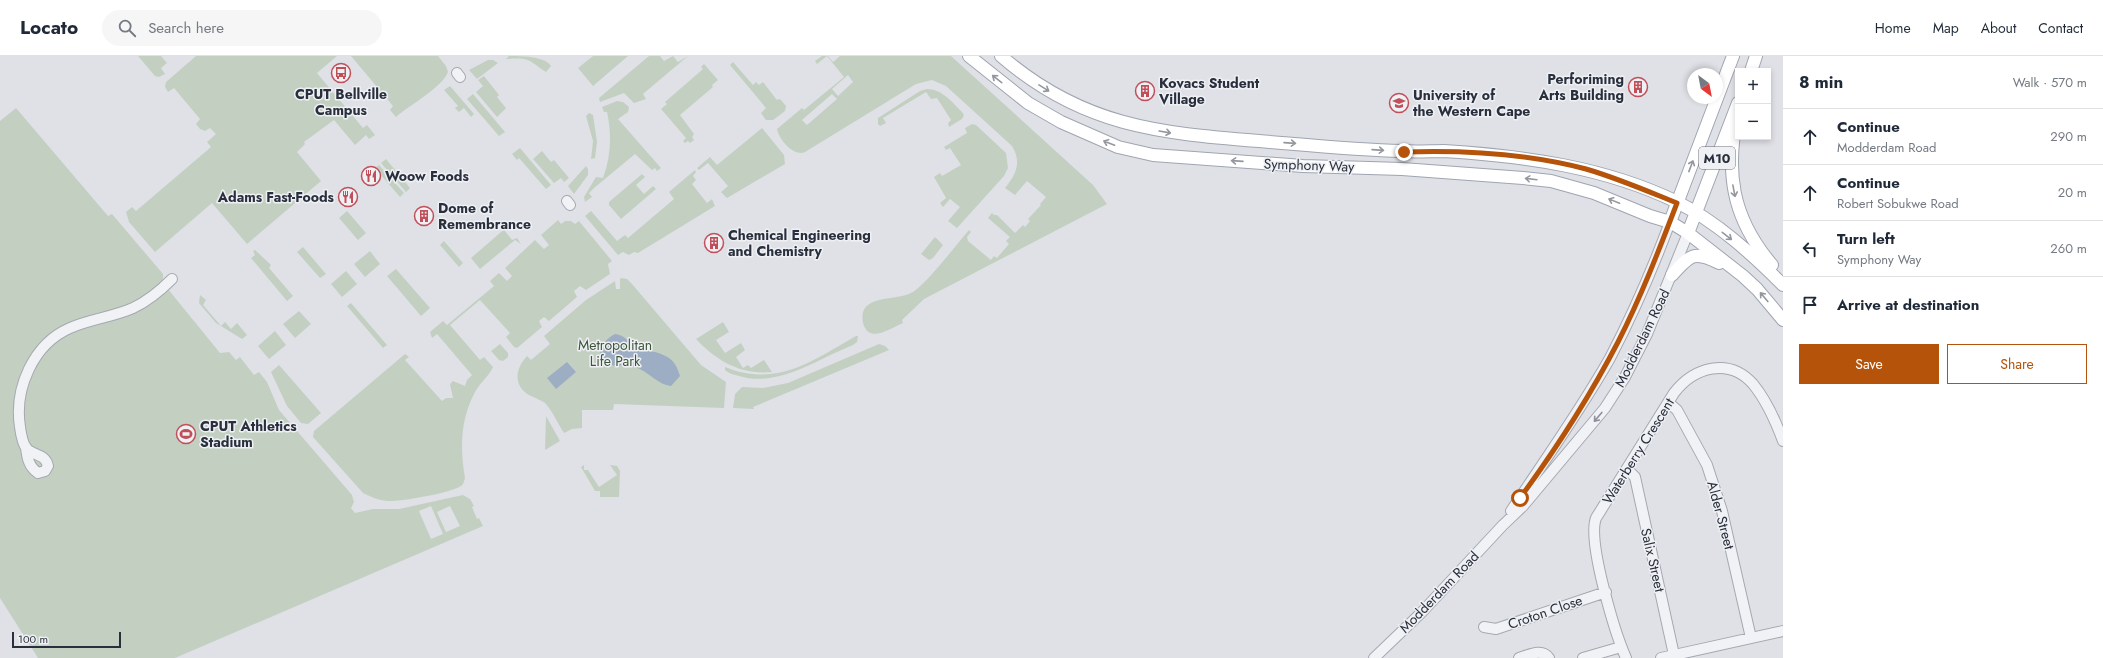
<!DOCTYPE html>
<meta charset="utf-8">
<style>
body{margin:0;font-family:Jost,sans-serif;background:#f6f6f7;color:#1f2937}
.controls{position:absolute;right:12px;top:12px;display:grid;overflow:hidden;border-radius:0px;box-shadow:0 2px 6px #0003}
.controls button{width:36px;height:36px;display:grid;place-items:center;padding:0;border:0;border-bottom:1px solid #e0e1e3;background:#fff;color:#1f2937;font:20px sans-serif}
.compass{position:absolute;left:1687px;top:12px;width:36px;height:36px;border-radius:50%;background:#fff;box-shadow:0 2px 6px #0003;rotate:148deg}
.scale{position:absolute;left:12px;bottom:10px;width:109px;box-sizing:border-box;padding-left:4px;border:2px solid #292f3c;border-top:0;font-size:11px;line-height:14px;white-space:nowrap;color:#292f3c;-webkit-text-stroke:3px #eef0f4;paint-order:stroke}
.stop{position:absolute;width:12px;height:12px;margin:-9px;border:3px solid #b45309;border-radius:50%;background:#fff}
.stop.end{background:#b45309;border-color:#fff;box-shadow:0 1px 4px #0008}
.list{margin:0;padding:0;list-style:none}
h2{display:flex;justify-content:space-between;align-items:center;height:52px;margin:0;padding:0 16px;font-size:17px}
h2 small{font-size:13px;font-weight:400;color:#747a83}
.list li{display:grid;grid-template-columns:26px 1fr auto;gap:12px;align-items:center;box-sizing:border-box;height:56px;padding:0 16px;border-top:1px solid #e0e1e3}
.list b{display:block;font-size:15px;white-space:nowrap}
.list p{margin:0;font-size:13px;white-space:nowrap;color:#747a83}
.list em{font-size:13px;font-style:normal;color:#747a83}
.actions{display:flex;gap:8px;padding:12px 16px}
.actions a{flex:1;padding:9px 0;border:1px solid #b45309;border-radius:0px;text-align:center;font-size:14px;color:#b45309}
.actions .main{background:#b45309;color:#fff}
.icon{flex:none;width:22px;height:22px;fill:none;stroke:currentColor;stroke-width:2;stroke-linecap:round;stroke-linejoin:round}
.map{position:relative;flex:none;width:1783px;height:602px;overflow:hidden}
header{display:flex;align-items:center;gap:24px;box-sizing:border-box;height:56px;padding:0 20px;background:#fff;border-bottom:1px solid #e0e1e3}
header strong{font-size:19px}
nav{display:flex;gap:22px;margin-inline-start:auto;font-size:14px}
.search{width:280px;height:36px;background:#f6f6f7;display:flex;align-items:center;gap:10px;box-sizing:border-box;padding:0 14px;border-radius:22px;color:#747a83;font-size:15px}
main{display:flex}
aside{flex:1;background:#fff}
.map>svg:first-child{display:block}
</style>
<header>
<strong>Locato</strong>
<div class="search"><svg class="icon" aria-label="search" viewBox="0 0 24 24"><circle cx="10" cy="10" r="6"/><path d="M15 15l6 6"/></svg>Search here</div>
<nav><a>Home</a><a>Map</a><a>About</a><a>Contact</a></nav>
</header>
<main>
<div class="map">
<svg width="1783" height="602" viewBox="0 0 1783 602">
<rect width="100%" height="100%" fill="#dfe1e7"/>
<path fill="#c3d0c1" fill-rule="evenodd" d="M138,0H161L167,7L161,12L165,18L159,21L155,20Z
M196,0H337L317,17L363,72L367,69L375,79L369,83L366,79L355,89L334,64L304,86L305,88L297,96L321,125L247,188L212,147L155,196L129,166L126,156L132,151L136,155L211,91L207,86L216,78L210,72L205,75L200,73L196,68L200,63L174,32L168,36L165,31L166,26Z
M351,0H438L446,10L448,16C443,31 408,50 396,61L390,54L393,50Z
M509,0C520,0 545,0 551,10L546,16C528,4 530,1 506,3Z
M593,0H628L593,30L578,12Z
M649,0H660L664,5L673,0L678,6L688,0L643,38L646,43L634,47L624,37L600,46L599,42Z
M822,0H828L833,6L840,0H951L1093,129L1107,148L924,243L902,264L903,267C889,273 869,288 863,267C862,262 862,256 865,252C874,240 899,244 913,236C928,226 956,189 969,174L971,176L967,181L968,185L991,204L994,200L997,202L1009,188L1006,185L1010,181L988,162L992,157L994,159H997L1015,177L1023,169L1025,171L1030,165L1028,163L1041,149L1040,148L1046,141L1027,125L1015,139L1005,132C1016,119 1022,106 1012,90L946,30L932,24L916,28L805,96C794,101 779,84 777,73L802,52L804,54L844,21L827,0L817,8L815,5ZM848,19L853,26L838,40L832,33ZM832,38L837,43L807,69L802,64Z
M488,4H493L498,7L477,23L469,14Z
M733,6L753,29L756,26L759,29L763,26L777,44L780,43L786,50L785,55L773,64H766L761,57L766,52L730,9Z
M704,8L718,24L712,29L713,31L680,59L694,78L692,81L694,84L690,87L688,85L685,87L683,85L686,82L661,53L667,48L665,46L703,13L701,11Z
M484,20L499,39L497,41L506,52L497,61L476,36L483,30L478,24Z
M450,30L474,58L471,61L464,52L459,56L455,52L458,50L444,34Z
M927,33C942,33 952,46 962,56L964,59L962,63L949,71L948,67L951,64L937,42L931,43L926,36L883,62L886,67L880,70L878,68V62L920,35Z
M473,38L505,76L499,80L467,43Z
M617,45L623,46L629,51L628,56L618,63L661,112L657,115L655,112L652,114L635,98L594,132L589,137L592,141L585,146L584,141L596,121L603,122C611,100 612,79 607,56H604L602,51Z
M16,52L108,160L112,158L163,218V227L220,297L229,296L236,304L240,301L254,319L259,316L267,326L279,354L352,439L354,446L351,452L355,457L373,453H399L463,439L470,443L474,450L472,451L477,463L479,462L483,470L175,602H38L0,542V65ZM431,450L443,478L431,483L419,455ZM450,450L460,470L446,476L437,456Z
M589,57L593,59L597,86L595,102L591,103L593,85L586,60Z
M972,68L976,69L1006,97L1008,112L1004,120L957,172L948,165L960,151L950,143L943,151L940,147L946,142L934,121L940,117L942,120L961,109L950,92L946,94L944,91L967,77L965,72Z
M762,72L784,99L785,108L727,142L721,136L728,130L708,107L699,114L697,112L710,101L717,109Z
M520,92L551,129L546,133L519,102L517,104L512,98Z
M542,95L551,106L554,104L569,122L564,126L561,122L554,127L533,103Z
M386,103L410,132L406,136L381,107Z
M379,109L404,137L400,141L375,112Z
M586,110L588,113V119L574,138L568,130Z
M695,114L696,116L693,120L696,124L692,128L707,147L712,143L715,150L638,197L634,196L629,199L623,196L618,199L585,160L591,155L617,185L625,179L628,182L674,143L669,136Z
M642,118L645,121L636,129L644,138L653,130L656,133L621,163L609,149V146Z
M347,155L366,177L358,184L339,162Z
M558,164L561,168L565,165H571L575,168L579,165L612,205L608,208L610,218L586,234L580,230L574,235L577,241L549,265L544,261L539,265L542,271L517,292L514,291L506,281L510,277L480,244L450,269L480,304L484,301L493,311C489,320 480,327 475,336C460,364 460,393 465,422C464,425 464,428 461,430C451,437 399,446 387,445C378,444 371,441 363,437L313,381L314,375L405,298L409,301L405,304L442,345L446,342H453L450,328L453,325L465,330L467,324L472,319L437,278L432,282L430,276L443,265L447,269L494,230L490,225L499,217L507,225L512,220L505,212L535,184L544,193L549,189L541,179Z
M508,170L505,175L512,184L517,182L521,188L515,184L480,213L471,202Z
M935,181L943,189L933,202L929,204L921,198Z
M444,185L463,207L459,211L440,189Z
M303,191L326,218L320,222L297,196Z
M255,194L271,209L269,212L293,240L287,245L251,202L255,199L253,195Z
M370,195L380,208L365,221L354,208Z
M396,213L430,252L421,260L387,220Z
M346,215L357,228L342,241L331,228Z
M621,222L627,223L632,228L701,309L726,326L724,352L614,348L613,354H582V372L572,373L564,377C558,368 553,356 546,348C542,344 534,342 529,339C513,329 515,313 527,300L531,304L550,288L544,280L586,244L615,225L616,233H620V223Z
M200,239L206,244L203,249L221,270L225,266L231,273L237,267L247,279L242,283L216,267L199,247Z
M351,247L387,289L383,292L347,250Z
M299,255L311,268L295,282L283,268Z
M723,266L729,276L716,284L725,297L741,287L745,294L736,301L743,312L748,309L751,312L764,304L772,316C740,319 717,305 696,283Z
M275,275L286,289L269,303L258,290Z
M856,280H858L857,286L853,289C817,303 779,332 739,320C734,319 728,317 725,314V311C777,332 812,305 856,280Z
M500,288L508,297V301L503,305L499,304L491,295Z
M879,288L885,290L889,294L753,351L754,353L733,352L735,338L742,331L763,332L788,327Z
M279,309L321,357L308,368L301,367L287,350L271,316Z
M546,360L560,385L545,394Z
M584,409V414H588L599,431L617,419L610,409L617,410L620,415L619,441H600V435H595L581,411Z"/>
<path fill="#9dadc3" d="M615,278C625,279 628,286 636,290C656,299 673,294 680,320L671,330C658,329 648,315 635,311C618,305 612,318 600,297C603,287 606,283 615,278Z
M567,306L576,316L556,333L547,322Z"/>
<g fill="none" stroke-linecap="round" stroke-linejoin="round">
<defs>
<path id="minor" d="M457,17L460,21
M567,145L570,149
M1669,347L1677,354L1707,409L1722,455L1751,582
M26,391C27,402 29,411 38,417L45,415L48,410C45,397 33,400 26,392C22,386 21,378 20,371C14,333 33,288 70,272C90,263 113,261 133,252C148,245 161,234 172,223
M1627,413L1635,421L1674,599
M1511,455C1545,404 1580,355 1610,302C1633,258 1653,212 1670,166
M1484,571L1496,573L1606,536
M1374,602L1422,556L1503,469L1523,450L1605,352L1625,321L1647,278L1688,177
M1519,602C1529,599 1542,592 1549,602
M1583,602L1621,591
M1626,602C1615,577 1587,485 1596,462L1674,337C1694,311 1729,301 1753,328C1766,344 1776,366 1783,385
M1661,602L1783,575"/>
<path id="major" d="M969,0L1028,47L1061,66L1118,91L1153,99L1303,110L1402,113L1523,122L1551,125L1594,137L1650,160L1670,166L1688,177L1743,220L1757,233L1783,264
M1001,0C1082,70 1158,77 1259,85C1307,89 1355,94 1402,95C1416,96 1430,95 1444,95C1524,100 1605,111 1677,146C1717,166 1752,198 1783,229
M1751,15L1756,0
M1717,42L1733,0
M1738,55C1725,115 1731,161 1772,209
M1670,166L1717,42
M1688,177L1738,47
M1672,219C1690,199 1694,194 1719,207"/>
</defs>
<use href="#minor" stroke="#a5a8b0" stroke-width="12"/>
<use href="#major" stroke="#9fa5b1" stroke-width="14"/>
<use href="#minor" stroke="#f1f2f5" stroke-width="10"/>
<use href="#major" stroke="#fff" stroke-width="12"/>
</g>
<defs><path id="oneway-shaft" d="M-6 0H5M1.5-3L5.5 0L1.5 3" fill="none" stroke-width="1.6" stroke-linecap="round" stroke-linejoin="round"/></defs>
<g stroke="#94979e">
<use href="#oneway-shaft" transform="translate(997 23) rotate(-142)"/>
<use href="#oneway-shaft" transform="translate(1044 32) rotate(32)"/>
<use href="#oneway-shaft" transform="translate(1165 76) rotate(10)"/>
<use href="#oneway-shaft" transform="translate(1109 87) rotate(-159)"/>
<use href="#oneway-shaft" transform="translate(1290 87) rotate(4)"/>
<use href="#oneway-shaft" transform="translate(1378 94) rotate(4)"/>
<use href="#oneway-shaft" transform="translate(1237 105) rotate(-176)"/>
<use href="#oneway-shaft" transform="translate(1691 110) rotate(-69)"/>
<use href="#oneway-shaft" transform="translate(1531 123) rotate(-173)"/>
<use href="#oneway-shaft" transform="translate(1734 135) rotate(79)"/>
<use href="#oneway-shaft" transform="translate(1614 145) rotate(-158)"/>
<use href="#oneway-shaft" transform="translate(1727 180) rotate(38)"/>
<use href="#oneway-shaft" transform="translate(1764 241) rotate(-130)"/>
</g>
<use stroke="#8d9098" href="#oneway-shaft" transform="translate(1598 361) rotate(130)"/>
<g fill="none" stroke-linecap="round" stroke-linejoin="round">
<path stroke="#b45309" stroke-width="5" d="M1404,96C1463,94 1529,98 1586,113C1617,122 1647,135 1677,147C1659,194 1641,241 1618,286C1590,340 1556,393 1520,442"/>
</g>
<defs>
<symbol id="bus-ring" viewBox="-11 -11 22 22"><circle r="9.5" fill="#eef0f4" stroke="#c14f59" stroke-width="1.5"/><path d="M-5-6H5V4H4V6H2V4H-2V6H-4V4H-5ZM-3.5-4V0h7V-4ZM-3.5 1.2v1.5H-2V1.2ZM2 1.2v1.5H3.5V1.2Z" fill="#c14f59"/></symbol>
<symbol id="building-ring" viewBox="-11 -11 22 22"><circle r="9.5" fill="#eef0f4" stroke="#c14f59" stroke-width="1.5"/><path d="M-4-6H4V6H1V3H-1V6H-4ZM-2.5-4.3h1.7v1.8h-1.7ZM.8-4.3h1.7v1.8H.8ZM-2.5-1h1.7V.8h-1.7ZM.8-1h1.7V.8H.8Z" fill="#c14f59"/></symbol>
<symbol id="university-ring" viewBox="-11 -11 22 22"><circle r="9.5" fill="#eef0f4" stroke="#c14f59" stroke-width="1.5"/><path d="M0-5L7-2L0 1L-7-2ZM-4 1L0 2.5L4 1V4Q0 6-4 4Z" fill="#c14f59"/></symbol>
<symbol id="restaurant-ring" viewBox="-11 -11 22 22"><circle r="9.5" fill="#eef0f4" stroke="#c14f59" stroke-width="1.5"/><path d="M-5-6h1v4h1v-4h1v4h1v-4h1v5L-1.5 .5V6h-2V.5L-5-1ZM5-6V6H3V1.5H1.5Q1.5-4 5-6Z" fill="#c14f59"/></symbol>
<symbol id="stadium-ring" viewBox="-11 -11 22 22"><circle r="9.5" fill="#eef0f4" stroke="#c14f59" stroke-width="1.5"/><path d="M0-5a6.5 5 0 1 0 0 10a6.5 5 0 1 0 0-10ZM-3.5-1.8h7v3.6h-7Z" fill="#c14f59"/></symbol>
</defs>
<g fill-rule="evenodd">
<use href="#bus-ring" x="330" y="6" width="22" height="22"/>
<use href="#building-ring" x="1627" y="20" width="22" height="22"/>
<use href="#building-ring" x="1134" y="24" width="22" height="22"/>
<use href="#university-ring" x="1388" y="36" width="22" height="22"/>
<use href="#restaurant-ring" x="360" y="109" width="22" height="22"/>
<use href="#restaurant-ring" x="337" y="130" width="22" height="22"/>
<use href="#building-ring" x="413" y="149" width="22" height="22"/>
<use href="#building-ring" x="703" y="176" width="22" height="22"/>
<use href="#stadium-ring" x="175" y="367" width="22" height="22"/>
</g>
<g text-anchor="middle" stroke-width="3" stroke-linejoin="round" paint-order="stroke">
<rect fill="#eef0f4" stroke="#646973" stroke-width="1" x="1699" y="91" width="36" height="22" rx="3"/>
<g font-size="13" font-weight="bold" fill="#292f3c">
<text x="1717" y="107">M10</text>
</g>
<g font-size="14" font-weight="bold" fill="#292f3c" stroke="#eef0f4" text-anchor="start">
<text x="1624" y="28" text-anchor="end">Perforiming<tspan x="1624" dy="16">Arts Building</tspan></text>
<text x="1159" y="32">Kovacs Student<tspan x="1159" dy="16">Village</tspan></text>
<text x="341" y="43" text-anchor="middle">CPUT Bellville<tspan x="341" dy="16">Campus</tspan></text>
<text x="1413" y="44">University of<tspan x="1413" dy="16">the Western Cape</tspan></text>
<text x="385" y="125">Woow Foods</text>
<text x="334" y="146" text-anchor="end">Adams Fast-Foods</text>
<text x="438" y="157">Dome of<tspan x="438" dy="16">Remembrance</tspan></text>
<text x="728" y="184">Chemical Engineering<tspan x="728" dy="16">and Chemistry</tspan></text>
<text x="200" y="375">CPUT Athletics<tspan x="200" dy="16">Stadium</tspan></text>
</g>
<g font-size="14" fill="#292f3c" stroke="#eef0f4">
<text transform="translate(1309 109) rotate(2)" y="5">Symphony Way</text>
<text transform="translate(1642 282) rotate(-64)" y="5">Modderdam Road</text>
<text transform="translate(1638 395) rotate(-58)" y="5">Waterberry Crescent</text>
<text transform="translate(1721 459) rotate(75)" y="5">Alder Street</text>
<text transform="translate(1653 504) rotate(77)" y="5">Salix Street</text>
<text transform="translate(1439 536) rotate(-46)" y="5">Modderdam Road</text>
<text transform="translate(1545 556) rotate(-19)" y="5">Croton Close</text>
</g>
<g font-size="14" fill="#3c5638" stroke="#eef0f4">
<text x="615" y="294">Metropolitan<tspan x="615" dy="16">Life Park</tspan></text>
</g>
</g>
</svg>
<div class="controls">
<button>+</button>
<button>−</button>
</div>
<svg class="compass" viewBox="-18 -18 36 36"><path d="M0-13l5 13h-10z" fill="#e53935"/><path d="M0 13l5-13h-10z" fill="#747a83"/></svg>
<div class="scale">100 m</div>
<div class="stop" style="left:1520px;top:442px"></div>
<div class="stop end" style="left:1404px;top:96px"></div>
</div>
<aside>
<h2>8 min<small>Walk · 570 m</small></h2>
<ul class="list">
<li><svg class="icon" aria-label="ahead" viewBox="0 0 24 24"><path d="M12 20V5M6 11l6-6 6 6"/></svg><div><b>Continue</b><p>Modderdam Road</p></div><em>290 m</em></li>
<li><svg class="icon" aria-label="ahead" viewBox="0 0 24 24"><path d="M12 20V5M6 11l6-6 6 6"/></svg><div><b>Continue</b><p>Robert Sobukwe Road</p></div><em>20 m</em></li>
<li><svg class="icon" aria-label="left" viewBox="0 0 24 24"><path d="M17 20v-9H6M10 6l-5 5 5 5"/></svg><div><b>Turn left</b><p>Symphony Way</p></div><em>260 m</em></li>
<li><svg class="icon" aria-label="arrive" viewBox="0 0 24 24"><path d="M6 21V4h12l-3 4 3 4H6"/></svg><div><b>Arrive at destination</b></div></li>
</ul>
<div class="actions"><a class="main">Save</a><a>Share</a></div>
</aside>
</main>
